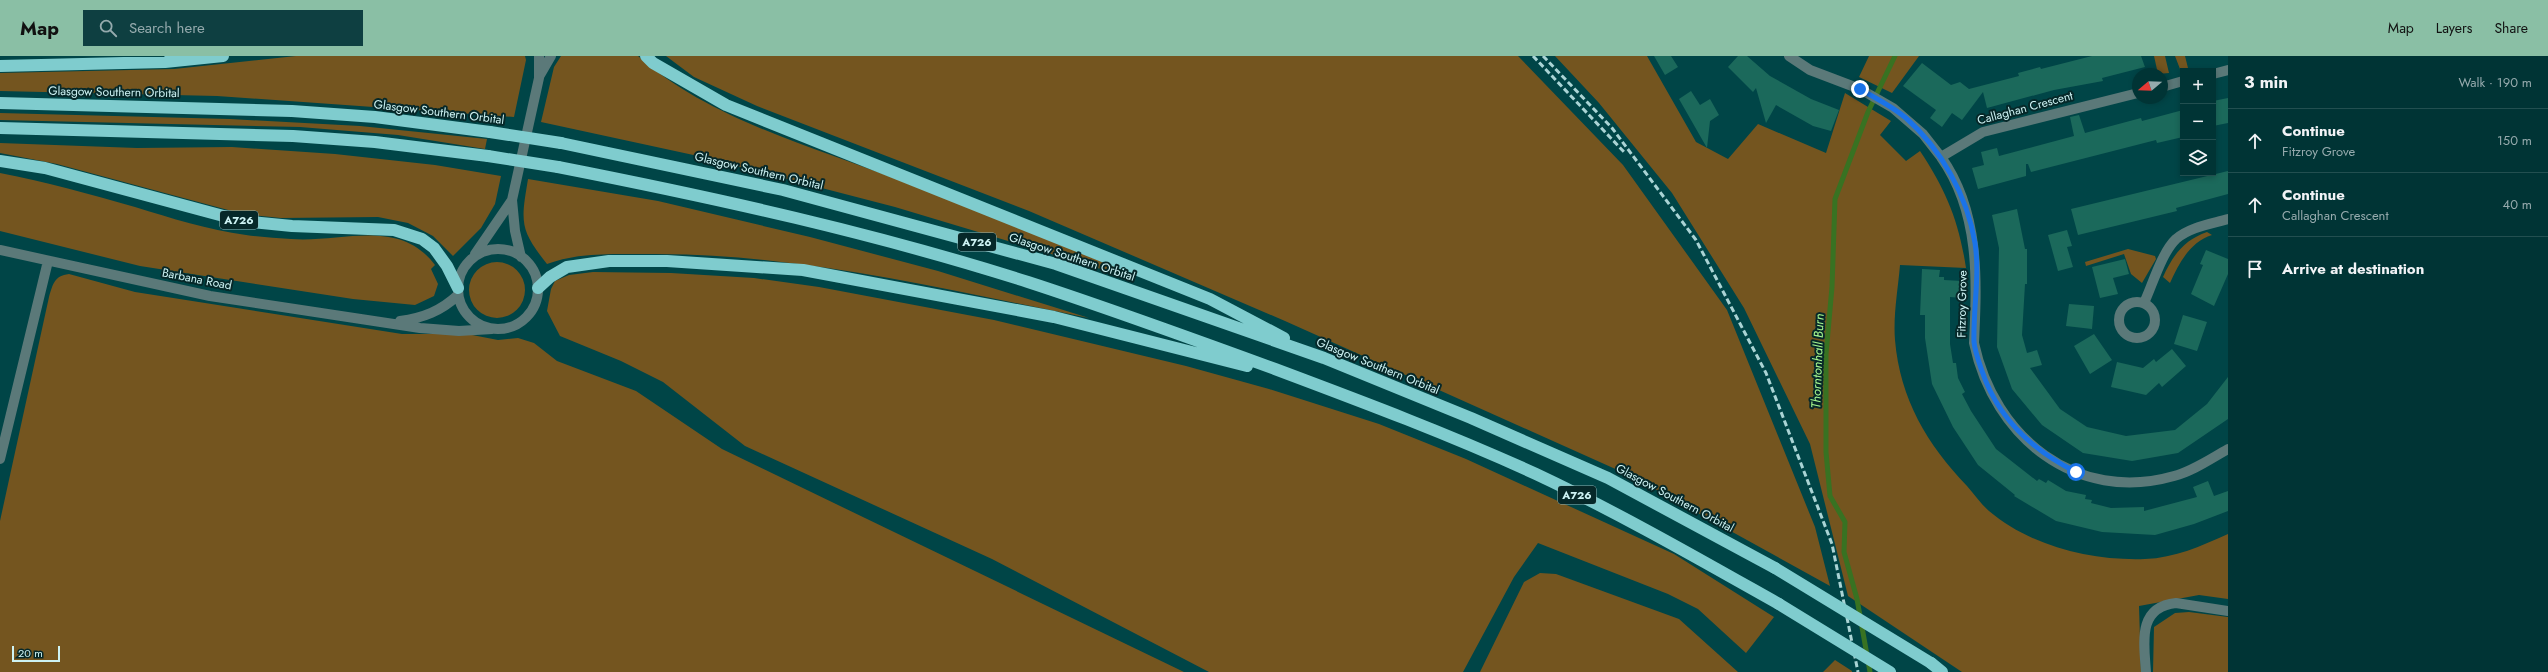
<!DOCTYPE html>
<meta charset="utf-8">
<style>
body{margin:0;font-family:Jost,sans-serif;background:#0e3f41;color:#f1f3f6}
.controls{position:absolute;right:12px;top:12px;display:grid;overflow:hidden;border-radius:0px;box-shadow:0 2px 6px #0003}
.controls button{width:36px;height:36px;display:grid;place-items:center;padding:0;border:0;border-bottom:1px solid #224f50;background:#003435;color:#f1f3f6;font:20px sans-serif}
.compass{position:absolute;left:2132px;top:12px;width:36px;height:36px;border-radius:50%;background:#003435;box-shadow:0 2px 6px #0003;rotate:251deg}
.scale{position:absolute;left:12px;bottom:10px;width:48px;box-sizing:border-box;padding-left:4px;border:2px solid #cef3f4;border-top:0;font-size:11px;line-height:14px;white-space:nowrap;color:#cef3f4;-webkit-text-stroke:3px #062829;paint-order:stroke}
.stop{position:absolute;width:12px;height:12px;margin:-9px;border:3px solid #1a73e8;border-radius:50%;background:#fff}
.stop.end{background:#1a73e8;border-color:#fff;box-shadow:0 1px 4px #0008}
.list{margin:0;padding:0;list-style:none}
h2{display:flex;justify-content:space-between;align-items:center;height:52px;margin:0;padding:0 16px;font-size:17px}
h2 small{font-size:13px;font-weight:400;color:#95aaad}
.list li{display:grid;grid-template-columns:26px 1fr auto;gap:12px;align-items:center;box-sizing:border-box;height:64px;padding:0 16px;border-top:1px solid #224f50}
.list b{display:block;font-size:15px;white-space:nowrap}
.list p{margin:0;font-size:13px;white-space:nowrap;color:#95aaad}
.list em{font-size:13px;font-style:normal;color:#95aaad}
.icon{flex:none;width:22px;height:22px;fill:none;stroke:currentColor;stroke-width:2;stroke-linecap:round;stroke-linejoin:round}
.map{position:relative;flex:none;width:2228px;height:616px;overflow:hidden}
header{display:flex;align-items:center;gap:24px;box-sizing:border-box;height:56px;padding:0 20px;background:#8abfa5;color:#111}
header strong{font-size:19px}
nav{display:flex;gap:22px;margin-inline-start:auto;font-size:14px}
.search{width:280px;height:36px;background:#0e3f41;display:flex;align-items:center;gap:10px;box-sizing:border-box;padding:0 14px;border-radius:0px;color:#95aaad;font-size:15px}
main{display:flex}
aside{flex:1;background:#003435}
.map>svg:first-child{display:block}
</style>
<header>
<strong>Map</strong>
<div class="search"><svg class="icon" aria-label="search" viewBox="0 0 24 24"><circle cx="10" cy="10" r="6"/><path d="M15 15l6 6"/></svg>Search here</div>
<nav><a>Map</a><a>Layers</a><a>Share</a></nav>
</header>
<main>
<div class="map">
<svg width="2228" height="616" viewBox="0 0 2228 616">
<rect width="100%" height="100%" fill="#004547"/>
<path fill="#74551f" d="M296,0H525L526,4L514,61L217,40L0,35V17L174,13Z
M561,0H638C707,62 813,91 899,124C978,153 1055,187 1132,218L1134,223L895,151L698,100L541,66L554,11Z
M666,0H1518L1623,109L1727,254L1815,471L1830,530L1631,420L1285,265L1029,155L757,50L694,21Z
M1555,0H1647L1696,86L1728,103L1758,68L1826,97L1845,37L1891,65L1880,79L1906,105L1920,95C1946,134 1959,165 1966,212L1900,209C1898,233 1893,260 1895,284C1900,343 1927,388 1967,430C1974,438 1981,448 1989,455C2030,490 2092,505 2145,503C2175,502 2201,490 2228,478V543L2199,539L2139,550L2141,616H1962L1848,540L1810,388L1744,252L1672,137L1599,47Z
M1869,0H1919L1892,37L1859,21Z
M2154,0H2165L2169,17L2158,18Z
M2175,0H2185L2188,12L2180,13Z
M0,57L230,63L360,70L487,83L485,93L398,79L300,71L0,64Z
M0,87L137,92L232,91L335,98L435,109L501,120L495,148L481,172L453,200L433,180L408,167L378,161L281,162L243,158L57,108L0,97Z
M0,117C46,126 90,138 135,151C171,162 208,174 246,179C261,181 276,182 291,183C342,187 399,161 435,209L431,213L438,228L434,240L415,249L353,243L140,210L0,175Z
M528,123L658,145L810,181L938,215L1089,262C944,233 797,197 649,198C614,198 580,196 547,208C519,173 521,166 528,123Z
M2207,176L2212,179C2190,186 2179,207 2170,227L2163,221C2173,199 2184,184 2207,176Z
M2128,193L2155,200L2156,203L2142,227L2131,218L2124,198L2086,210L2085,206Z
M469 234a28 28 0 1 1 56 0a28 28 0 1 1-56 0Z
M593,216L671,217L754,222L819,231L994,264L1186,310L1269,333L1379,368L1466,403L1674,498L1774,561L1746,597L1698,553L1668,538L1538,487L1514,521L1463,616H1209L992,503L745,390L663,326L621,305L560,280L547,255L551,233L555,225L569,219Z
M69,218L135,236L402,278H467L498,284L518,282L534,287L557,305L636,335L722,393L1184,616H0V465L49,241C53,228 54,220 69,218Z
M1540,517L1556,518L1679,563L1738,616H1480L1524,526Z
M2189,556L2228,561V616H2153L2154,571L2175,557Z
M1835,604L1852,615V616H1823Z"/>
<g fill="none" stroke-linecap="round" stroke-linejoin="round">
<path stroke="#387222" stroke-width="5" d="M1870,616L1857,543L1844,496L1845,466L1830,440L1826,396V298L1832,231L1835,143L1868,56L1895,0"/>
</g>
<path fill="#1b695b" d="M1654,0H1671L1678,11L1665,19Z
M1738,0H1747L1770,20L1811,43L1839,54L1831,75L1813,70L1776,49L1766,67L1756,32L1753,36L1728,11Z
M2092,0H2141L2145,11L2102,22L2103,25L2054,34L1987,52L1983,36L1962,64L1952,57L1942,71L1930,62L1936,54L1903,30L1922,7L1951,29L1960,26L1969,33L2019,20L2018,17L2040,11L2041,13Z
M1691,35L1700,49L1710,43L1719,59L1710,65L1707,92L1679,43Z
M2228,42V67L2213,70V45Z
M2183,54V81L2157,87L2156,84L2031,116L2028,108H2026V120L1978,133L1972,112L1984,109L1981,96L1997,92L1999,100L2074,80L2070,61L2079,59L2085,77L2141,62L2142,65Z
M2228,115V138L2176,152L2177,155L2078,179L2071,153Z
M2017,153L2025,193H2027V228H2025L2022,279L2027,297L2037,294L2042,309L2030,312L2060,353L2087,371L2126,380L2175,374L2207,348L2228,321V363L2178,397L2132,405L2083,397L2042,369L2012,333L1997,291L1999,192L1992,159Z
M2067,174L2072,190L2067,191L2073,211L2058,215L2048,179Z
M2206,194L2228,203V218L2214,250L2191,238L2203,209L2200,208Z
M2125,203L2129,218L2113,222L2118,238L2100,242L2092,211Z
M1922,213L1940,214L1939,221H1944V224L1962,225V242L1950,241V288L1953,307H1956L1958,322L1965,336L1962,338L1971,355L1996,393L2037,425L2039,423L2046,427L2048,424L2066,435L2086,439L2085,443L2092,444L2091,447L2111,452L2144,451V455L2197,441L2193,431L2208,425L2214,440L2228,435V455L2194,468L2155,479L2102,476L2056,465L2014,440L2015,439L1978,409L1953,371L1932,328L1925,282V259H1920Z
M2069,248L2094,250L2092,273L2066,270Z
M2183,259L2207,266L2197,295L2174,288Z
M2094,278L2112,304L2090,318L2074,290Z
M2172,293L2186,310L2162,331L2159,327L2146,339L2111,331L2117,306L2143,312L2154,303L2156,306Z"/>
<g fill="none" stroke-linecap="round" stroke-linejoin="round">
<path stroke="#5b7979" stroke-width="10" d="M1789,0L1810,14L1860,33L1893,52L1923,78L1941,101L1983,76L2138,37
M2213,18L2228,14
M540,19L551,0
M2162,31L2183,25
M1941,101C1980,156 1977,223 1974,287C1994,381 2076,448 2174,420C2193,415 2210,403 2228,393
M512,144L515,175L521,201
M458 233a40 40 0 1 1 80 0a40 40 0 1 1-80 0Z
M0,194L210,240L420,272L459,275L492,273
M475,198L512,144L539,22V0
M2119 264a18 18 0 1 1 36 0a18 18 0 1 1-36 0Z
M2144,247C2152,230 2162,196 2176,183C2190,171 2211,168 2228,163
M400,265C423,262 441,255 458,239
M0,403L48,205
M2146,616C2144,587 2137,551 2176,547L2228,555"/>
<path stroke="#7fccce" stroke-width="12" d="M646,0L653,7L726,49L1210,243L1284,282
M0,10L165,6L223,0
M0,47L292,55L375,61L490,76
M0,72L293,80L375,86L488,100
M561,87L783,134L1056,208L1324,302L1471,362L1608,422L1775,512
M0,105L45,112L242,165L292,170L394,174L422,183L434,192L447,210L458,232
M558,111C716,142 875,177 1028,226C1111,253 1193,283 1275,313C1363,346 1451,379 1536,418C1619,457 1699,503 1779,548
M538,232L550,221L567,211L609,205H667L803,214L1054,261L1247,310
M1931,607L1942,616"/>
<path stroke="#aad4d5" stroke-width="3" stroke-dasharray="6 3" stroke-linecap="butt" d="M1533,0L1625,97
M1543,0L1612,72L1696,184L1766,317L1832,488L1858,616"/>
<path stroke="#7fccce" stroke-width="12" d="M490,76L561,87
M488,100L558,111
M1775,512L1931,607
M1779,548L1890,616"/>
</g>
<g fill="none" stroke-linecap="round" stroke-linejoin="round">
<path stroke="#1a73e8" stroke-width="5" d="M1860,33C1875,42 1892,50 1906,62C1941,93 1967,139 1975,187C1980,220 1973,253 1974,286C1975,296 1979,306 1982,315C1998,363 2032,394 2076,416"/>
</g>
<g text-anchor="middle" stroke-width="4" stroke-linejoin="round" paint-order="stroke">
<g fill="#062829" stroke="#92b6b7" stroke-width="1">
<rect x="220" y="155" width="38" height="18" rx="3"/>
<rect x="958" y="177" width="38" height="18" rx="3"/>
<rect x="1558" y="430" width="38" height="18" rx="3"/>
</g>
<g font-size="11" font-weight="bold" fill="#cef3f4">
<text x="239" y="168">A726</text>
<text x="977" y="190">A726</text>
<text x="1577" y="443">A726</text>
</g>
<g font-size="12" fill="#cef3f4" stroke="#062829">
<text transform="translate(114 36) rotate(1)" y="4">Glasgow Southern Orbital</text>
<text transform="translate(2025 52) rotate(-15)" y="4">Callaghan Crescent</text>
<text transform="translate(439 56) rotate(7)" y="4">Glasgow Southern Orbital</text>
<text transform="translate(759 115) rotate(13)" y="4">Glasgow Southern Orbital</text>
<text transform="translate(1072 201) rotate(18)" y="4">Glasgow Southern Orbital</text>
<text transform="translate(197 223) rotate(11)" y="4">Barbana Road</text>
<text transform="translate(1962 248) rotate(-89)" y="4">Fitzroy Grove</text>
<text transform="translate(1378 310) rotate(22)" y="4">Glasgow Southern Orbital</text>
<text transform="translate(1675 442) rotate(28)" y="4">Glasgow Southern Orbital</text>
</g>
<g font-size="13" font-style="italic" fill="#a8f88f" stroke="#062829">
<text transform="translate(1817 305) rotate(-88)" y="5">Thorntonhall Burn</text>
</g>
</g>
</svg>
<div class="controls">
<button>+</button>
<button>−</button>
<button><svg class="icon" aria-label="layers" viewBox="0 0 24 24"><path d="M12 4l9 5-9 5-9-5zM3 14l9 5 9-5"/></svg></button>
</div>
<svg class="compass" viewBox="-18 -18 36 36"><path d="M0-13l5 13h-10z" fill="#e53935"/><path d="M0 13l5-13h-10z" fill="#95aaad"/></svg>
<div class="scale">20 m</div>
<div class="stop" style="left:2076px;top:416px"></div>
<div class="stop end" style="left:1860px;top:33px"></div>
</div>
<aside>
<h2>3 min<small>Walk · 190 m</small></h2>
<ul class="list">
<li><svg class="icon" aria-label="ahead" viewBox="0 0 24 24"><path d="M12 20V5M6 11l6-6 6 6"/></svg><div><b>Continue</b><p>Fitzroy Grove</p></div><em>150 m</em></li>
<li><svg class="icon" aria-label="ahead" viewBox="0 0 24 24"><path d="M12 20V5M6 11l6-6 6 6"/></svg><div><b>Continue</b><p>Callaghan Crescent</p></div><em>40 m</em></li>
<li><svg class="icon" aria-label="arrive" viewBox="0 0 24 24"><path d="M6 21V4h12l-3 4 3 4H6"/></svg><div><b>Arrive at destination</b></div></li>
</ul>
</aside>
</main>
